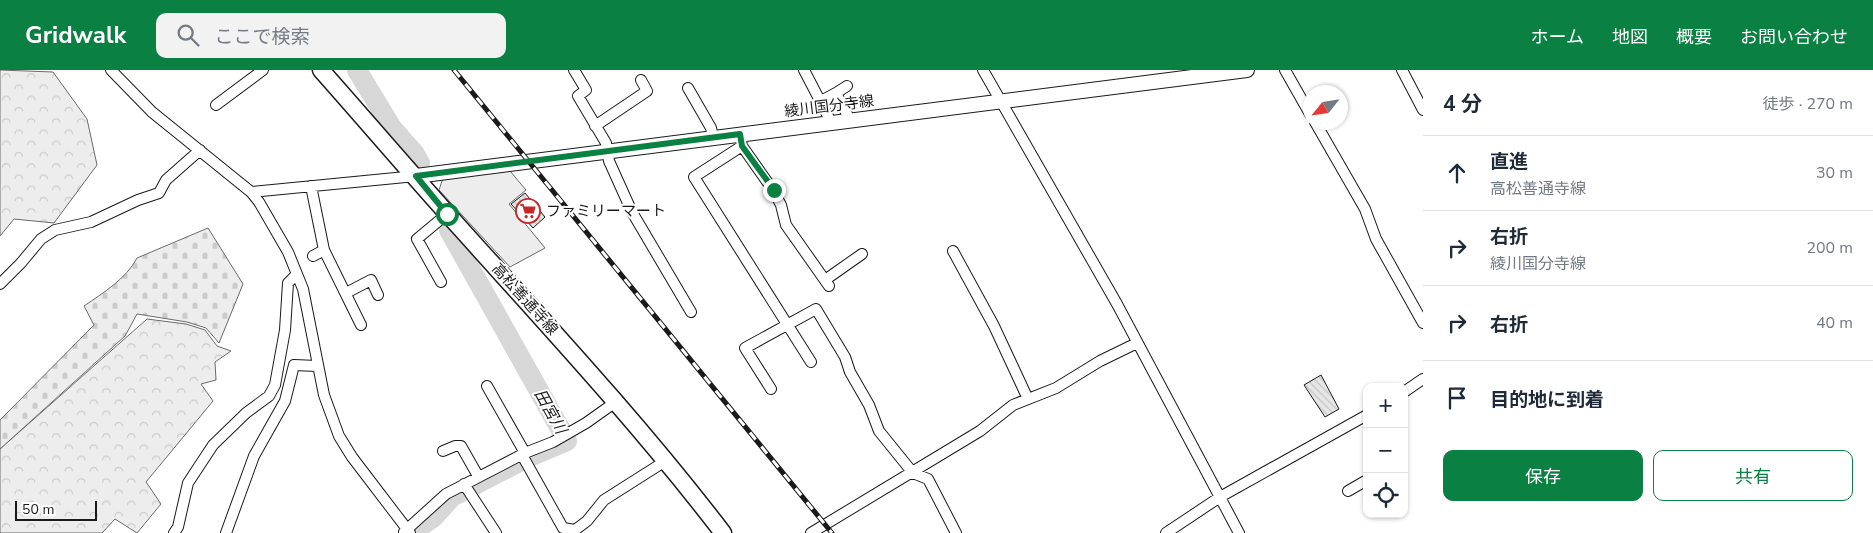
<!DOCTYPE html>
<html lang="ja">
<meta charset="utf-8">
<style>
body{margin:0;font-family:"Nunito Sans","Noto Sans JP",sans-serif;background:#f2f2f3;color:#1f2937}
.controls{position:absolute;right:15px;bottom:15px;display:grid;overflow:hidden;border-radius:10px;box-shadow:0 1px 4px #0004}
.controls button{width:45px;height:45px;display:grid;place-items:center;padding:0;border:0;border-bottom:1px solid #e0e1e3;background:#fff;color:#1f2937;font:25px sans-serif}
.compass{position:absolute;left:1303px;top:15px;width:45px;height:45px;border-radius:50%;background:#fff;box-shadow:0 1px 4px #0004;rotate:240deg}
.scale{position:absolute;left:15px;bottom:12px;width:82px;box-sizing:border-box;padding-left:5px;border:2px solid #1a1a1a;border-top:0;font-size:14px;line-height:18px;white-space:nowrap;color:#1a1a1a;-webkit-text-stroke:4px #fff;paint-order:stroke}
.stop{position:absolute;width:15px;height:15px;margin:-11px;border:4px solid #0b8043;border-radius:50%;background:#fff}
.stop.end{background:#0b8043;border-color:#fff;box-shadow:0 1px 5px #0008}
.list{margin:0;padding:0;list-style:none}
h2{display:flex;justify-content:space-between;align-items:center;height:65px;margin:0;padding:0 20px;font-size:21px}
h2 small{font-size:16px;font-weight:400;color:#747a83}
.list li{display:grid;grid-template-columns:32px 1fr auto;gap:15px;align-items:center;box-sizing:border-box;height:75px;padding:0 20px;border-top:1px solid #e0e1e3}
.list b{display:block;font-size:19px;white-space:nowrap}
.list p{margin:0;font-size:16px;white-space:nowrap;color:#747a83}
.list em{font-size:16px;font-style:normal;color:#747a83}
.actions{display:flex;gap:10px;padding:15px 20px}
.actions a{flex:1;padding:11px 0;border:1px solid #0b8043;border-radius:10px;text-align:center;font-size:18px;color:#0b8043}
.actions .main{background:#0b8043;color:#fff}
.icon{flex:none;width:28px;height:28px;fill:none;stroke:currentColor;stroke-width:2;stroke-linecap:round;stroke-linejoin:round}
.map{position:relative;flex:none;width:1423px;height:463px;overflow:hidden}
header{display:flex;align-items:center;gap:30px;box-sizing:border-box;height:70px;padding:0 25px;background:#0b8043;color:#fff}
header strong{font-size:24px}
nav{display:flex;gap:28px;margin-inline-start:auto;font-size:18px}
.search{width:350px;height:45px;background:#f2f2f3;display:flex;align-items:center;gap:12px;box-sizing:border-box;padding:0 18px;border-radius:10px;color:#747a83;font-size:19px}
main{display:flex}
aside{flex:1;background:#fff}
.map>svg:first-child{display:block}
</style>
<header>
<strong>Gridwalk</strong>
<div class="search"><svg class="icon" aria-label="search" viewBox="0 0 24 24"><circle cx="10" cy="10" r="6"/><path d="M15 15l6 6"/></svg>ここで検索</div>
<nav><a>ホーム</a><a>地図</a><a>概要</a><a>お問い合わせ</a></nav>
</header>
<main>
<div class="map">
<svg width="1423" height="463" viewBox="0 0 1423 463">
<defs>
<pattern id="forest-crowns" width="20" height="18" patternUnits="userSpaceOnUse" patternTransform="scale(1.25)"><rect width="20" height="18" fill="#ededed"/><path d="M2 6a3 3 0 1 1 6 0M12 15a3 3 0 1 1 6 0" fill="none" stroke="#cbcbcb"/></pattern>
<pattern id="cemetery-stones" width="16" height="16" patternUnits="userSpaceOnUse" patternTransform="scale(1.25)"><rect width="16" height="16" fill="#ededed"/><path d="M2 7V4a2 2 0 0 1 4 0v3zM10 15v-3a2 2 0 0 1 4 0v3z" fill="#cbcbcb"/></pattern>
<pattern id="building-back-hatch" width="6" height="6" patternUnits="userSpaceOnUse" patternTransform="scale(1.25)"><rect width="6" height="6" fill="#e6e6e6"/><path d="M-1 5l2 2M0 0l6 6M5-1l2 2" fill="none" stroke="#c5c5c5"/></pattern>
</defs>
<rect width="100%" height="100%" fill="#fff"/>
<path fill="url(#forest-crowns)" stroke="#6a6a6a" d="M0,0L53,2L87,49L97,95L54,153L14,149L0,166Z
M147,249L186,254L205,260L217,276L231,281L215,292L216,310L201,314L213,331L146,412L161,434L137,463L115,449L102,463H0V379Z"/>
<path fill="url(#cemetery-stones)" stroke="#6a6a6a" d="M208,158L243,214L219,273L206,258L187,252L137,244L125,266L0,379V350L94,255L84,236C103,223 126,209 137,188Z"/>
<path fill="#ededed" stroke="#6a6a6a" d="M510,101L526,120L509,134L545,178L510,197L439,120L443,108Z"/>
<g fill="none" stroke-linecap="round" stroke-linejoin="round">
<path stroke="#d7d7d7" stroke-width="20" d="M357,0L392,58L415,84L420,93
M418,458L433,448L452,427L527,388L567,371L449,160"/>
</g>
<path fill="url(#building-back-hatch)" stroke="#1a1a1a" d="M525,123L545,147L533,158L511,134Z
M1321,305L1339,339L1325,347L1304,315Z"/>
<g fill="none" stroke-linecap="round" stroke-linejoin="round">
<defs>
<path id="street" d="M111,0L152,42L251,122L259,132L288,182L303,219L324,325L339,366L352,387L410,463
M574,0L586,20L578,26L606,73L609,91L632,142L691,242
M804,0L831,52
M983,0L1117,234L1239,463
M1285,0L1310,44
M1402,0L1423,40
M688,18L711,58L713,67
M836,23L847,16
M821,31L836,23L850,50
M216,35L263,0
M1315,52L1365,139L1376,169L1423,253
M595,56L647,21L641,10
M740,64L742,76L694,107L811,292
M742,76L773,120L781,135L786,155L829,216
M311,116L324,180L361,255
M251,122L416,106
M953,181L994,256L1028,329
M313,186L324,180
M825,210L862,184
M441,212L417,169L447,144
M0,214L21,193L41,169L55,160L91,152L138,130L159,123L166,110L200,80
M346,223L371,210L378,225
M487,316L525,383
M771,319L745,278L816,239L845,287L850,302L869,335L879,361L913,403L928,409L956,463
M1404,322L1423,309
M443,381L455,376H461L478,406
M522,385L563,458L575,460L587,451L604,430L667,390
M464,414L496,463
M1348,421L1367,410
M404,462L446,424L525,383L553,372L586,353L617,331
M174,463L178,457L188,413L213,375L246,343L269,326L275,315L285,260L288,213L296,205
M226,463L254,386L285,331L294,295L317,296
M811,463L980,361L1013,335L1056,318L1100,291L1137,273
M1166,463L1220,427L1367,345"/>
<path id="secondary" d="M416,106L1247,0"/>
<path id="primary" d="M321,0C368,53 414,107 461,159C551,259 641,356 723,463"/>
</defs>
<use href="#street" stroke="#1a1a1a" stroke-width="12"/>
<use href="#secondary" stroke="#1a1a1a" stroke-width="16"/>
<use href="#primary" stroke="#1a1a1a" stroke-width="19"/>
<use href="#street" stroke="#fff" stroke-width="10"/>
<use href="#secondary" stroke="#fff" stroke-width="14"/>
<use href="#primary" stroke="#fff" stroke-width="16"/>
<defs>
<path id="rail" d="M454,0L832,463"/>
</defs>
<use href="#rail" stroke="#1a1a1a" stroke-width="5"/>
<use href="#rail" stroke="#fff" stroke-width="3" stroke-dasharray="9" stroke-linecap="butt"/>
</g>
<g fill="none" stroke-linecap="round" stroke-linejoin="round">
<path stroke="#0b8043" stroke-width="6" d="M447,144L416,106L740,64L742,76L774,120"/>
</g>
<defs>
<symbol id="supermarket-ring" viewBox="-11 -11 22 22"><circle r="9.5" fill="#fff" stroke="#c62828" stroke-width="1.5"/><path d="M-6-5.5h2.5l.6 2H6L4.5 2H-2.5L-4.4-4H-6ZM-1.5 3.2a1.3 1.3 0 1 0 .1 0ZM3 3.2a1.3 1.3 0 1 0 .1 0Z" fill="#c62828"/></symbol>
</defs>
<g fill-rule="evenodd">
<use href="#supermarket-ring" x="514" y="127" width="28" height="28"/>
</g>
<g text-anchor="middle" stroke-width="4" stroke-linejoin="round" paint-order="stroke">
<g font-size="15" fill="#1a1a1a" stroke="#fff">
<text transform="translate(829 36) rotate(-7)" y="5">綾川国分寺線</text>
<text transform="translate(525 229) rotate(48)" y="5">高松善通寺線</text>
</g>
<g font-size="15" fill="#1a1a1a" stroke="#fff" text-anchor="start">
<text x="546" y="146">ファミリーマート</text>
</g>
<g font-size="16" font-style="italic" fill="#1a1a1a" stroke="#fff">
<text transform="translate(551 341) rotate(61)" y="6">田宮川</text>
</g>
</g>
</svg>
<div class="controls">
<button>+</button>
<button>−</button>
<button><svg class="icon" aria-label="locate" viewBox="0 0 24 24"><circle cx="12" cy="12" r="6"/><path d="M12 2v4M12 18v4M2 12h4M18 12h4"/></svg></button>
</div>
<svg class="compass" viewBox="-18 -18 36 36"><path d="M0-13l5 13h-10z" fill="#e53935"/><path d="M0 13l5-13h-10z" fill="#747a83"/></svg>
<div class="scale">50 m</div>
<div class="stop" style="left:447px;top:144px"></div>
<div class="stop end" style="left:774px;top:120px"></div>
</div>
<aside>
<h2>4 分<small>徒歩 · 270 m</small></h2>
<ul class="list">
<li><svg class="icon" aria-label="ahead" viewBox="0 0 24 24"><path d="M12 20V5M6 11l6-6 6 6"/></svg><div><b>直進</b><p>高松善通寺線</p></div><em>30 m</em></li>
<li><svg class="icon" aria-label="right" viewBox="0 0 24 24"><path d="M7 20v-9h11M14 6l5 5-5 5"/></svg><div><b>右折</b><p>綾川国分寺線</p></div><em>200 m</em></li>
<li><svg class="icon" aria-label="right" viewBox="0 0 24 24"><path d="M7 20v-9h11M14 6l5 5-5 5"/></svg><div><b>右折</b></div><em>40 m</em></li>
<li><svg class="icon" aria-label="arrive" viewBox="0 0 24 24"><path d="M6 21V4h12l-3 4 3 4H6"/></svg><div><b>目的地に到着</b></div></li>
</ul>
<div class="actions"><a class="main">保存</a><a>共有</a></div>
</aside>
</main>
